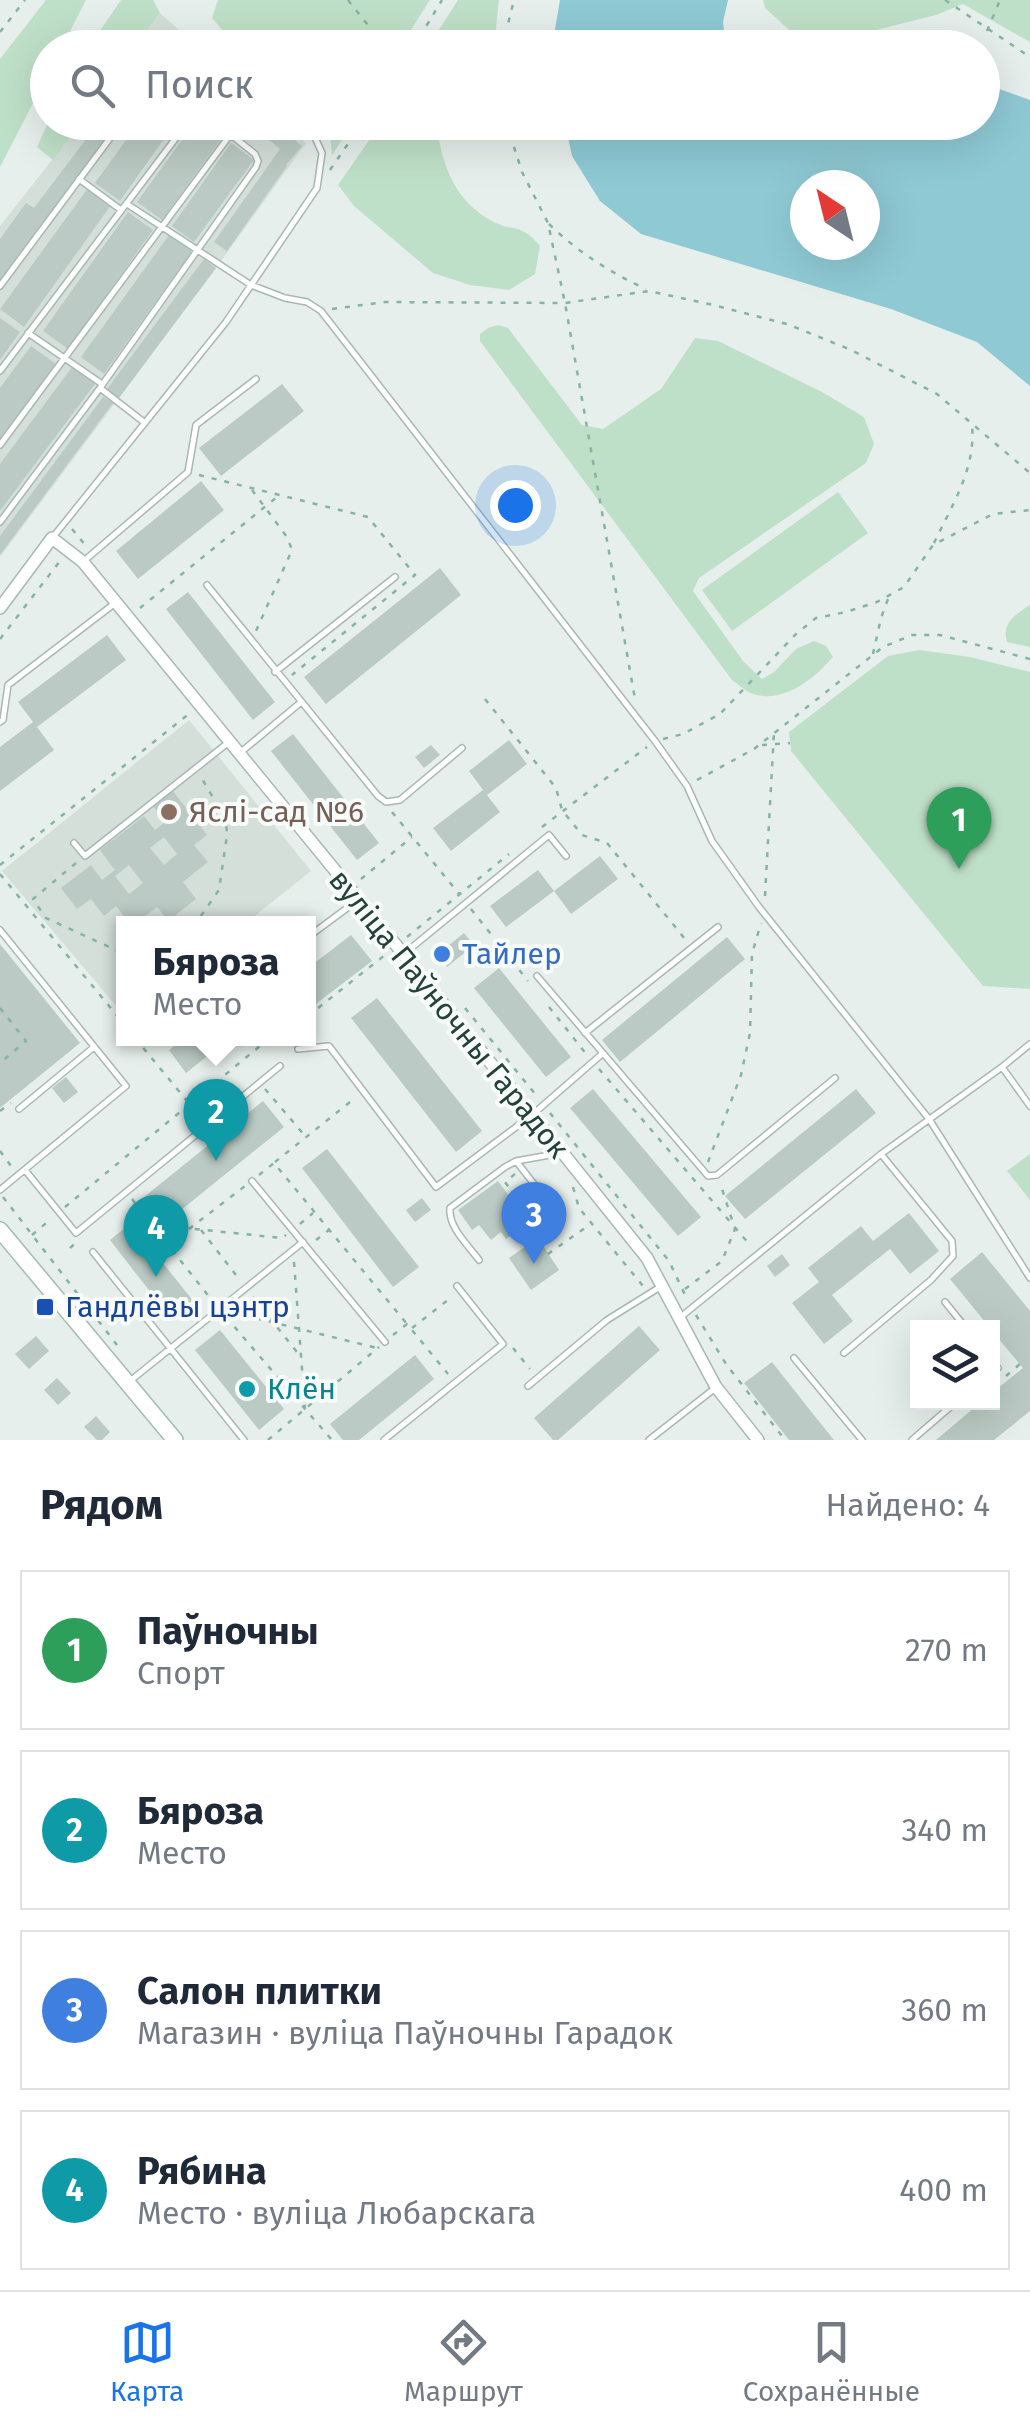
<!DOCTYPE html>
<html lang="ru">
<meta charset="utf-8">
<style>
body{margin:0;font-family:"Fira Sans",sans-serif;background:#f6f6f7;color:#1f2937}
.controls{position:absolute;right:30px;bottom:30px;display:grid;overflow:hidden;border-radius:0px;box-shadow:0 10px 40px #0002}
.controls button{width:90px;height:90px;display:grid;place-items:center;padding:0;border:0;border-bottom:2px solid #e0e1e3;background:#fff;color:#1f2937;font:50px sans-serif}
.compass{position:absolute;left:790px;top:170px;width:90px;height:90px;border-radius:50%;background:#fff;box-shadow:0 10px 40px #0002;rotate:325deg}
.you{position:absolute;left:515px;top:505px;width:35px;height:35px;margin:-25px;border:8px solid #fff;border-radius:50%;background:#1a73e8;box-shadow:0 0 0 15px #1a73e833}
.badge{display:grid;place-items:center;width:65px;height:65px;border-radius:50%;background:#1a73e8;color:#fff;font-size:32px;font-weight:700}
.pin{position:absolute;translate:-50% -82px;filter:drop-shadow(0 2px 5px #0008)}
.pin::after{content:'';position:absolute;top:52px;width:35px;height:30px;background:inherit;clip-path:polygon(0 0,100% 0,50% 100%)}
.popup{position:absolute;left:116px;top:916px;width:200px;height:130px;box-sizing:border-box;display:grid;place-content:center;border-radius:0px;background:#fff;filter:drop-shadow(0 2px 8px #0005);font-size:32px;white-space:nowrap;color:#747a83}
.popup b{font-size:38px;color:#1f2937}
.popup::after{content:'';position:absolute;left:50%;top:100%;margin-left:-20px;border:20px solid transparent;border-top-color:#fff}
.list{margin:0;padding:0;list-style:none}
h2{display:flex;justify-content:space-between;align-items:center;height:130px;margin:0;padding:0 40px;font-size:42px}
h2 small{font-size:32px;font-weight:400;color:#747a83}
.list li{display:grid;grid-template-columns:65px 1fr auto;gap:30px;align-items:center;box-sizing:border-box;height:160px;margin:0 20px 20px;padding:0 20px;border:2px solid #e0e1e3;border-radius:0px}
.list b{display:block;font-size:38px;white-space:nowrap}
.list p{margin:0;font-size:32px;white-space:nowrap;color:#747a83}
.list em{font-size:32px;font-style:normal;color:#747a83}
.icon{flex:none;width:55px;height:55px;fill:none;stroke:currentColor;stroke-width:2;stroke-linecap:round;stroke-linejoin:round}
.map{position:relative;flex:none;width:1030px;height:1440px;overflow:hidden}
.search{position:absolute;background:#fff;box-shadow:0 10px 40px #0002;left:30px;right:30px;top:30px;height:110px;display:flex;align-items:center;gap:25px;box-sizing:border-box;padding:0 35px;border-radius:55px;color:#747a83;font-size:38px}
.sheet{height:850px;background:#fff}
nav{display:flex;justify-content:space-around;align-items:center;box-sizing:border-box;height:140px;border-top:2px solid #e0e1e3;background:#fff;font-size:28px;color:#747a83}
nav a{display:grid;justify-items:center;gap:5px}
nav .on{color:#1a73e8}
.map>svg:first-child{display:block}
</style>
<div class="map">
<svg width="1030" height="1440" viewBox="0 0 1030 1440">
<rect width="100%" height="100%" fill="#e6efeb"/>
<path fill="#d4dfda" d="M160,13L198,47L135,48Z
M81,123H282L306,143L216,268L0,557V226Z
M189,720L311,871L246,923L124,924L123,1014L2,871Z"/>
<path fill="#bfe0c8" d="M46,0H86L62,47L48,48L47,76L0,167V59Z
M121,0H153L160,13L135,47H89Z
M218,0H430L400,47L238,48L212,18Z
M458,0H499L494,47H428Z
M763,0H1030V42L963,4L936,15L808,47L765,8Z
M48,123H81L53,160L37,147Z
M328,123H353L332,155L329,124Z
M381,123H442L437,127C442,166 456,202 492,221C514,233 520,222 540,246L535,274L509,290L470,285L433,273L354,206L338,185Z
M498,325L508,328L582,425L603,429L661,389L695,338L718,341L822,392L864,417L874,444L866,463L699,578L693,591L743,661L762,679L774,672L796,649L814,641L826,646L833,657C815,678 784,704 753,694C746,692 738,684 732,680L480,341V334L488,328Z
M838,492L868,533L732,631L702,590Z
M1030,605V647L1007,642C1001,623 1016,614 1030,605Z
M919,650L970,657L1030,672V989L983,986L791,751L789,732L888,656Z
M1030,1154V1200L1007,1171Z"/>
<path fill="#8ec9d4" fill-rule="evenodd" d="M560,0H728L723,22L726,47H552Z
M983,83L1030,100V386L977,342L891,309L641,234L600,201L572,156L565,123L982,122ZM805,185H865V245H805Z"/>
<path fill="#bbcac4" fill-rule="evenodd" d="M165,35L180,48H156Z
M99,122H119L0,281V239L26,203L34,208Z
M139,122H176L120,201L95,183Z
M195,122H207L224,135L162,220L137,202Z
M248,122H273L302,146L286,165L287,166L227,251L214,242L280,149Z
M231,143L254,160L194,242L172,226Z
M88,188L111,205L24,327L0,309Z
M128,212L153,230L68,349L43,331Z
M169,235L192,251L104,374L81,357Z
M204,259L216,268L119,398L107,389Z
M0,318L20,332L0,360Z
M31,346L56,364L0,441V388Z
M72,367L95,384L0,511V464Z
M282,384L304,411L221,476L199,448Z
M103,397L113,403L0,555V536Z
M201,481L224,510L138,579L116,551Z
M440,568L461,595L326,704L304,677Z
M188,592L275,702L253,720L166,609Z
M107,635L126,660L37,727L54,750L0,791V747L33,722L18,702Z
M293,734L379,843L357,860L271,751Z
M509,740L527,764L487,795L500,812L451,851L433,828L483,790L469,771Z
M431,745L440,755L424,768L415,757Z
M173,791L207,835L194,845L208,862L183,882L196,899L168,921L157,907L135,924H130L116,906L104,916L91,899L77,909L61,888L91,865L102,880L115,870L100,850L144,816L155,830L165,822L153,806ZM164,837L177,854L164,865L150,848ZM129,865L143,883L129,894L115,876Z
M600,856L618,879L571,914L554,891Z
M538,870L554,891L506,927L490,906Z
M464,933L474,945L447,967L437,955Z
M351,935L372,961L308,1010V968Z
M727,937L745,959L620,1062L602,1040Z
M0,944L80,1043L0,1108Z
M499,968L571,1057L546,1077L474,988Z
M377,998L482,1131L456,1152L351,1018Z
M184,1038H230L186,1073L169,1050Z
M66,1077L78,1092L64,1103L52,1088Z
M593,1089L701,1217L678,1236L570,1108Z
M856,1089L876,1113L745,1219L725,1196Z
M263,1101L284,1127L165,1223L144,1197Z
M327,1149L419,1267L393,1287L302,1168Z
M498,1181L529,1223L506,1239L501,1232L491,1240L479,1225L472,1230L458,1210Z
M422,1198L431,1210L415,1222L406,1210Z
M909,1213L939,1251L910,1274L890,1249L832,1295L853,1321L824,1344L792,1303L819,1282L808,1268L861,1226L873,1241Z
M131,1223L194,1302L172,1320L110,1240Z
M538,1238L559,1270L531,1290L509,1258Z
M982,1252L1030,1311V1411L994,1440H936L981,1402H992V1393L1023,1368L992,1331V1328H990L950,1279Z
M782,1254L790,1265L775,1277L767,1266Z
M639,1326L660,1350L558,1440H553L534,1418Z
M220,1330L284,1409L259,1430L195,1350Z
M36,1336L49,1351L29,1369L15,1354Z
M415,1355L434,1379L359,1440H343L330,1424Z
M772,1362L813,1414L834,1440H789L744,1383Z
M57,1378L71,1393L58,1405L44,1390Z
M96,1416L110,1432L102,1440H97L84,1427Z"/>
<g fill="none" stroke-linecap="round" stroke-linejoin="round">
<defs>
<path id="lane" d="M79,179L121,210
M127,204L251,285L285,298L307,302L321,311L655,741L687,786L712,841L759,907L929,1119L1030,1278
M0,286L122,122
M28,333L102,384
M0,371L188,122
M100,388L145,423
M0,445L230,135
M0,522L100,388L256,167L258,161L255,154L215,122
M53,537L226,322L317,188L322,153L308,122
M85,560L188,472L196,425L256,379
M207,585L378,796L386,802L400,800L462,748
M275,672L395,577
M0,722L3,720L8,685L114,604
M241,752L300,703
M74,843L85,856L229,742
M0,930L126,1086L0,1190
M308,937L358,900
M405,953L549,835L566,856
M537,976L708,1176L717,1175L835,1078
M585,1033L718,927
M298,1049L329,1046L436,1187L532,1115L602,1054
M1002,1067L1030,1044
M19,1109L94,1047
M25,1170L76,1233L280,1066
M252,1181L385,1342
M548,1202L516,1161L550,1155L557,1149
M93,1252L244,1440
M479,1260C468,1245 448,1227 450,1208L505,1167L516,1161
M945,1302L966,1328
M682,1316L881,1154L1002,1067L1030,1106
M844,1353L931,1280L953,1256L952,1241L881,1154
M794,1358L862,1440
M992,1361L998,1368L992,1372
M130,1381L303,1242
M528,1386L607,1320L660,1287
M384,1440L503,1344L457,1286
M649,1440L714,1389
M912,1440L956,1402"/>
<path id="street" d="M0,608L52,538L83,562L396,945L647,1258L716,1387L758,1440"/>
<path id="secondary" d="M0,1230L175,1440"/>
</defs>
<use href="#lane" stroke="#a8b8b2" stroke-width="8"/>
<use href="#street" stroke="#a8b8b2" stroke-width="14"/>
<use href="#secondary" stroke="#a4bbb3" stroke-width="18"/>
<path stroke="#86b3a5" stroke-width="2.5" stroke-dasharray="5 8" stroke-linecap="butt" d="M348,0L386,48
M945,0L1030,57
M987,31L1000,0
M0,32L25,0
M413,48L442,0
M505,48V36L514,0
M506,122L522,172L548,223L565,303L635,699
M330,170L363,122
M549,224C578,252 609,272 646,289
M332,309L385,302L565,303L649,291L709,304L787,324L849,349L937,394L1030,473
M199,475L368,517L415,575L292,675
M252,490L287,537L292,550L256,631
M72,529L86,546
M934,543C952,505 976,469 972,425
M140,608L277,497
M0,639L60,561
M873,654L881,618L888,599
M485,699L556,788L562,810L582,835L607,843L685,939
M663,739L683,734L720,714L796,634L816,618L846,612L877,602L904,587L933,545L993,514L1030,510
M762,745L790,743
M697,780L754,749L883,647L912,635H940L1030,659
M392,812L460,895
M542,827L647,747
M76,863L33,899L46,918L118,951L124,949
M0,865L190,713
M0,874L124,1024
M361,879L412,837
M765,896L774,732
M471,909L528,981
M191,924L198,920L219,890L227,835L226,820L201,777
M407,937L509,854
M549,1007L587,1055
M0,1008L26,1041L0,1063
M465,1008L536,1095
M308,1016L385,955
M135,1038L202,1119
M599,1069L750,1245
M265,1089L306,1137
M0,1111L11,1103
M550,1113L669,1261L687,1299
M0,1151L11,1166
M275,1162L355,1098
M708,1162L741,1075L750,1033L752,954L761,923
M515,1174L505,1182L529,1214L525,1217
M259,1175L274,1163L407,1324
M573,1187L579,1208L643,1286
M3,1197L117,1345
M132,1199L214,1303
M65,1207L266,1041L273,1045L281,1038
M300,1224L313,1213
M156,1225L282,1238L286,1235
M189,1229L245,1186
M201,1230L239,1279
M32,1235L51,1219
M316,1240L329,1230
M70,1248L77,1242
M548,1254L592,1223
M294,1262L305,1409L332,1440
M685,1289L722,1261L735,1229L721,1186
M253,1297L301,1357
M231,1312L377,1348
M696,1315L726,1364L785,1440
M226,1317L305,1409
M412,1328L453,1296
M393,1335L407,1324L448,1374
M513,1348L530,1369
M1006,1376L1020,1364
M268,1440L379,1347"/>
<use href="#lane" stroke="#fff" stroke-width="5"/>
<use href="#street" stroke="#fff" stroke-width="11"/>
<use href="#secondary" stroke="#fff" stroke-width="15"/>
</g>
<circle fill="#8d6e63" stroke="#f7fbf9" stroke-width="4" cx="169" cy="812" r="10"/>
<circle fill="#3f7fe0" stroke="#f7fbf9" stroke-width="4" cx="442" cy="954" r="10"/>
<rect fill="#1a4fb4" stroke="#f7fbf9" stroke-width="4" x="35" y="1297" width="20" height="20" rx="5"/>
<circle fill="#0f9aa8" stroke="#f7fbf9" stroke-width="4" cx="247" cy="1389" r="10"/>
<g text-anchor="middle" stroke-width="8" stroke-linejoin="round" paint-order="stroke">
<g font-size="30" fill="#785e54" stroke="#f7fbf9" text-anchor="start">
<text x="189" y="822">Яслі-сад №6</text>
</g>
<g font-size="30" fill="#366cbe" stroke="#f7fbf9" text-anchor="start">
<text x="462" y="964">Тайлер</text>
</g>
<g font-size="30" fill="#24423a" stroke="#f7fbf9">
<text transform="translate(449 1014) rotate(51)" y="10">вуліца Паўночны Гарадок</text>
</g>
<g font-size="30" fill="#164399" stroke="#f7fbf9" text-anchor="start">
<text x="65" y="1317">Гандлёвы цэнтр</text>
</g>
<g font-size="30" fill="#0d838f" stroke="#f7fbf9" text-anchor="start">
<text x="267" y="1399">Клён</text>
</g>
</g>
</svg>
<div class="controls">
<button><svg class="icon" aria-label="layers" viewBox="0 0 24 24"><path d="M12 4l9 5-9 5-9-5zM3 14l9 5 9-5"/></svg></button>
</div>
<svg class="compass" viewBox="-18 -18 36 36"><path d="M0-13l5 13h-10z" fill="#e53935"/><path d="M0 13l5-13h-10z" fill="#747a83"/></svg>
<div class="you"></div>
<div class="pin badge" style="left:959px;top:869px;background:#2e9e5b">1</div>
<div class="pin badge" style="left:216px;top:1161px;background:#0f9aa8">2</div>
<div class="popup"><b>Бяроза</b>Место</div>
<div class="pin badge" style="left:534px;top:1264px;background:#3f7fe0">3</div>
<div class="pin badge" style="left:156px;top:1277px;background:#0f9aa8">4</div>
<div class="search"><svg class="icon" aria-label="search" viewBox="0 0 24 24"><circle cx="10" cy="10" r="6"/><path d="M15 15l6 6"/></svg>Поиск</div>
</div>
<section class="sheet">
<h2>Рядом<small>Найдено: 4</small></h2>
<ul class="list">
<li><span class="badge" style="background:#2e9e5b">1</span><div><b>Паўночны</b><p>Спорт</p></div><em>270 m</em></li>
<li><span class="badge" style="background:#0f9aa8">2</span><div><b>Бяроза</b><p>Место</p></div><em>340 m</em></li>
<li><span class="badge" style="background:#3f7fe0">3</span><div><b>Салон плитки</b><p>Магазин · вуліца Паўночны Гарадок</p></div><em>360 m</em></li>
<li><span class="badge" style="background:#0f9aa8">4</span><div><b>Рябина</b><p>Место · вуліца Любарскага</p></div><em>400 m</em></li>
</ul>
</section>
<nav>
<a class="on"><svg class="icon" aria-label="map" viewBox="0 0 24 24"><path d="M3 6l6-2 6 2 6-2v14l-6 2-6-2-6 2zM9 4v14M15 6v14"/></svg>Карта</a>
<a><svg class="icon" aria-label="directions" viewBox="0 0 24 24"><path d="M12 3l9 9-9 9-9-9zM9 14v-3h6M13 9l2 2-2 2"/></svg>Маршрут</a>
<a><svg class="icon" aria-label="saved" viewBox="0 0 24 24"><path d="M7 4h10v16l-5-4-5 4z"/></svg>Сохранённые</a>
</nav>
